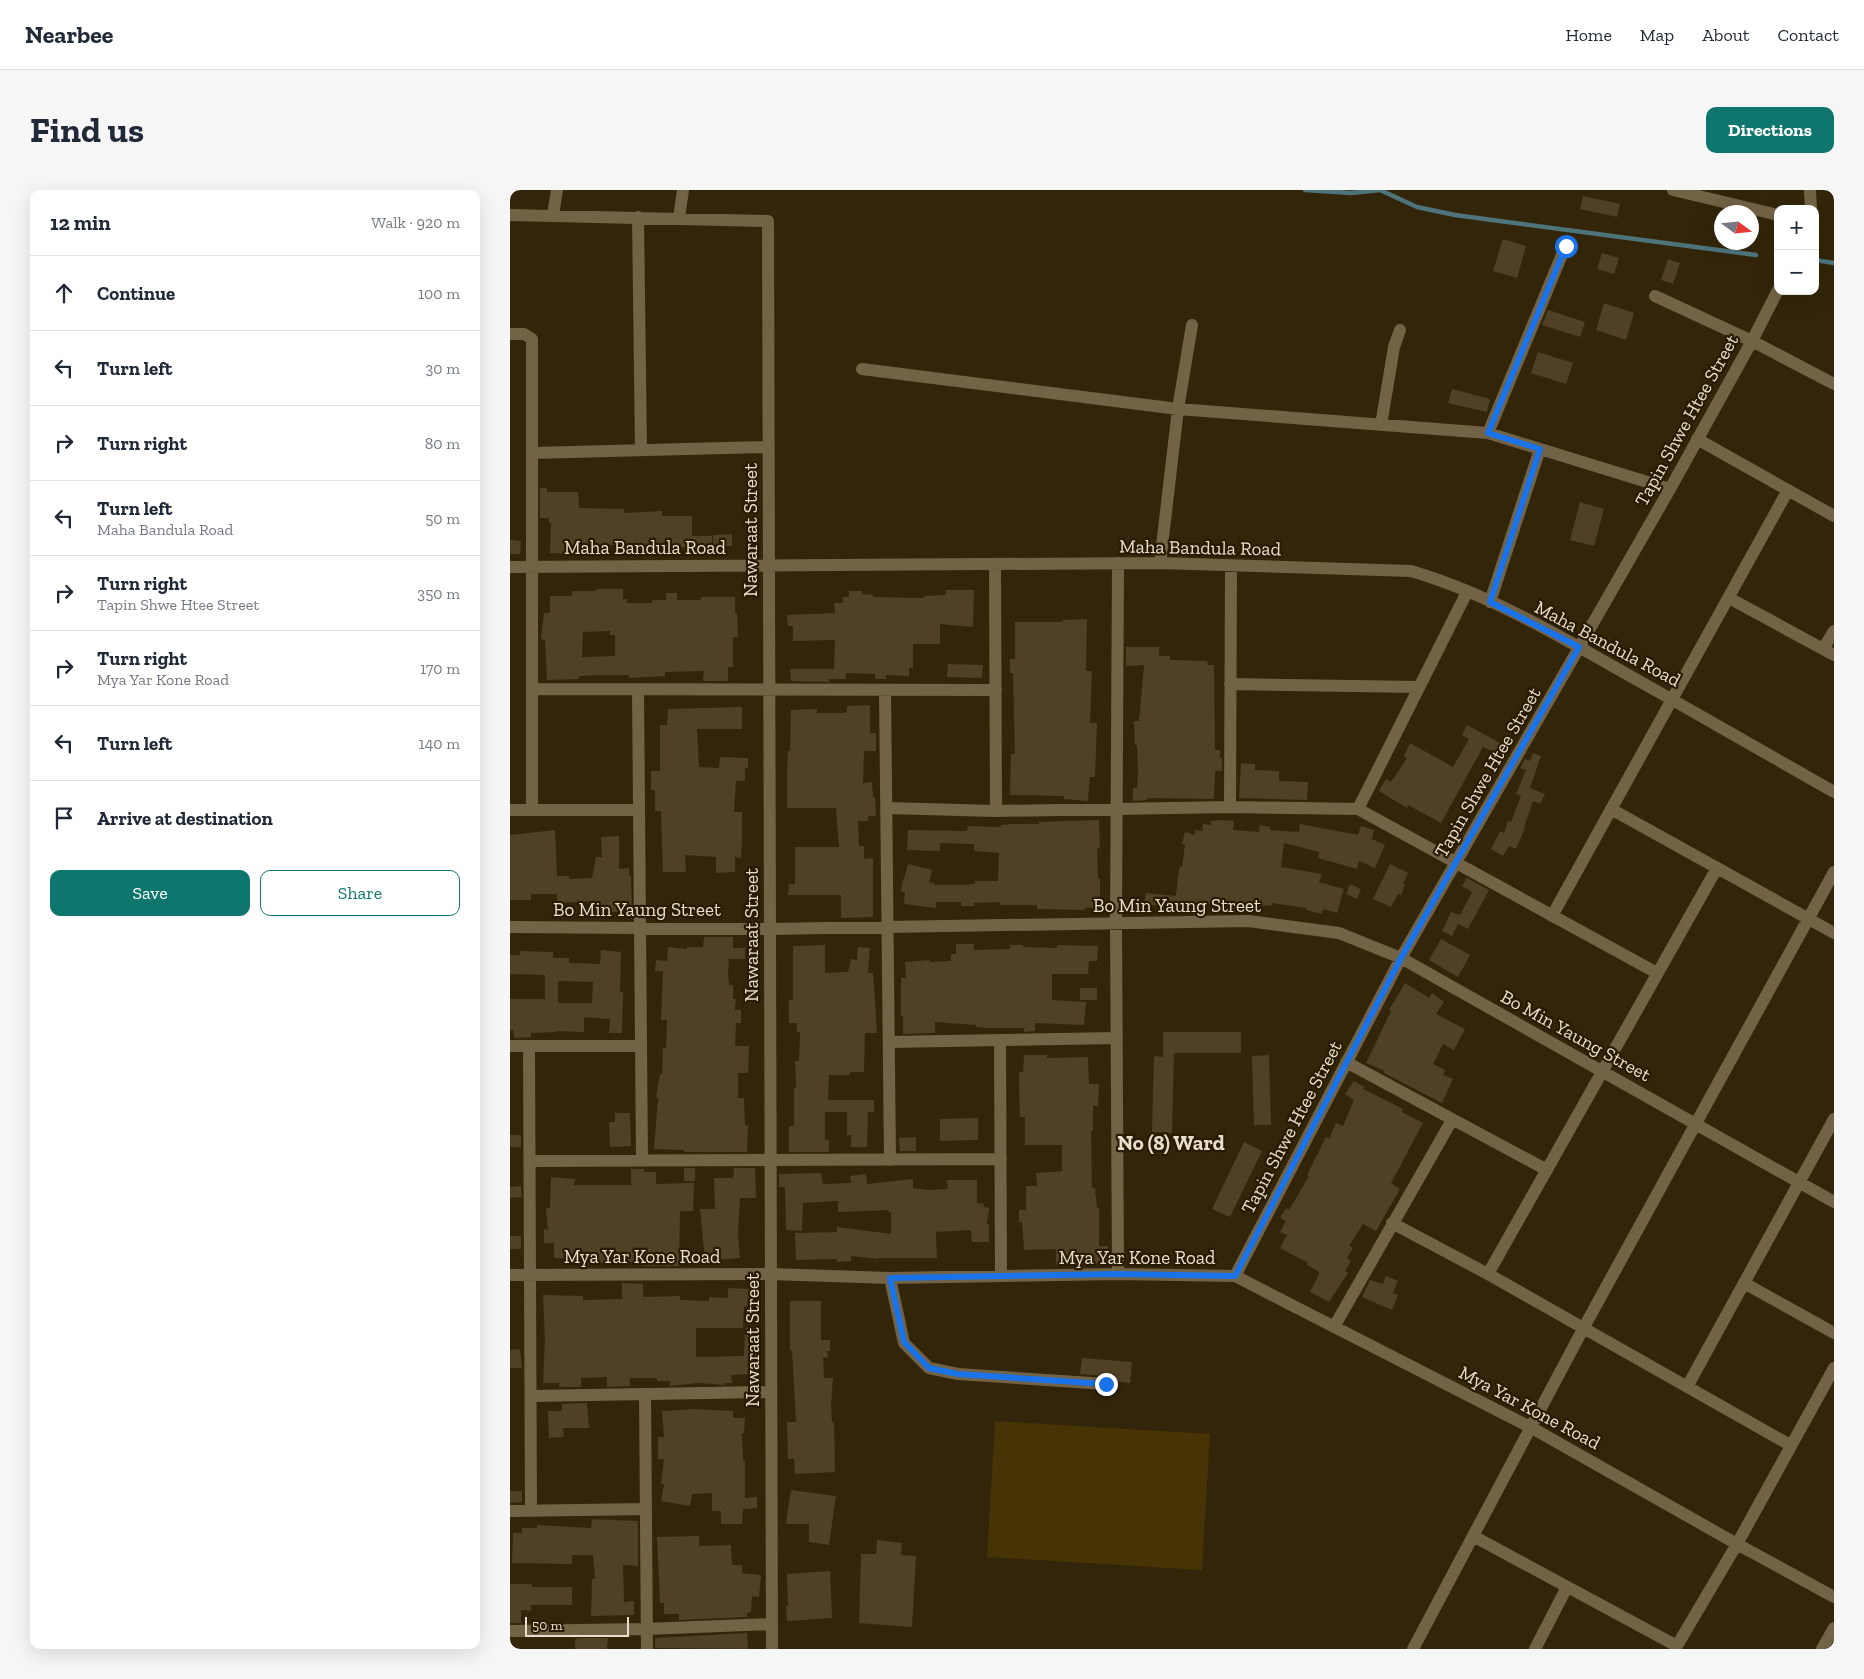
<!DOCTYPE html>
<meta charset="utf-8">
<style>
body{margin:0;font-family:"Zilla Slab",serif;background:#f6f6f7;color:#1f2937}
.controls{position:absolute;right:15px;top:15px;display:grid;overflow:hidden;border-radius:10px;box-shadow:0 5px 20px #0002}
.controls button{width:45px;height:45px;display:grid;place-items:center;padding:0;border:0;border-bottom:1px solid #e0e1e3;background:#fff;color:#1f2937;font:25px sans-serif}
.compass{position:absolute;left:1204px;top:15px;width:45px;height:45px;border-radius:50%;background:#fff;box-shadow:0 5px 20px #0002;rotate:105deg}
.scale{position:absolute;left:15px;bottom:12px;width:104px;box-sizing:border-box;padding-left:5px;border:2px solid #e7dece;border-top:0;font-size:14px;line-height:18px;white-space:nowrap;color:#e7dece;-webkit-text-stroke:4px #281b01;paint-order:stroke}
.stop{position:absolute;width:15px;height:15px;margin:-11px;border:4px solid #1a73e8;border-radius:50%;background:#fff}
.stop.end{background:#1a73e8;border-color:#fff;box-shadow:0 1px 5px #0008}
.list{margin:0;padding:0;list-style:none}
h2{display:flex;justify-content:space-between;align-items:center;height:65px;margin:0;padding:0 20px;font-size:21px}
h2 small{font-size:16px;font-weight:400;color:#747a83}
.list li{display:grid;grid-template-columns:32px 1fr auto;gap:15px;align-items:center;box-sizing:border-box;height:75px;padding:0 20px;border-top:1px solid #e0e1e3}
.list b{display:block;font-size:19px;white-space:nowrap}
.list p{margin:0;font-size:16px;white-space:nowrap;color:#747a83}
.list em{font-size:16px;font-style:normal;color:#747a83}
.actions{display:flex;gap:10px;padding:15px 20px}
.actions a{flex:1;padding:11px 0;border:1px solid #0f766e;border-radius:10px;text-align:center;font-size:18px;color:#0f766e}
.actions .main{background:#0f766e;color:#fff}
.icon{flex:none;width:28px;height:28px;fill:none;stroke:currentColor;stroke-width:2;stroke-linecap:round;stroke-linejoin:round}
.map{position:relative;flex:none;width:1324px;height:1459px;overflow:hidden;border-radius:10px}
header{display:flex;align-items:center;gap:30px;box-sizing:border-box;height:70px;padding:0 25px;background:#fff;border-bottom:1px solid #e0e1e3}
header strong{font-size:24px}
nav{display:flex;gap:28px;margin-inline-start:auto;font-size:18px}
.intro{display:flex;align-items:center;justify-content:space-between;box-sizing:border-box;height:120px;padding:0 30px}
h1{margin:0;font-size:35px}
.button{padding:12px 22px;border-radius:10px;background:#0f766e;color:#fff;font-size:18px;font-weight:700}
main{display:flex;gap:30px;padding:0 30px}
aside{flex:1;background:#fff;border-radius:10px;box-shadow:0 5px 20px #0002}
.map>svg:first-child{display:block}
</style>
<header>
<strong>Nearbee</strong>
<nav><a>Home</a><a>Map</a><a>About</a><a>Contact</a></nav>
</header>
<div class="intro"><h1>Find us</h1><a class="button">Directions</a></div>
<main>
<aside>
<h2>12 min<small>Walk · 920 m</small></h2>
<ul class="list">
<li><svg class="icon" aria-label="ahead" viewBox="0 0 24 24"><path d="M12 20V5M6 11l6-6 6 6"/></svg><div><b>Continue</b></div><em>100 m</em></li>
<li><svg class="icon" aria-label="left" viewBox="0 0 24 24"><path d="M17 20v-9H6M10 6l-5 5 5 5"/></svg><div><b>Turn left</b></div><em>30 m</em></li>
<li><svg class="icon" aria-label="right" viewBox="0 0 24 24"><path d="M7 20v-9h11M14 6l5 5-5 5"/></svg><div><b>Turn right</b></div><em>80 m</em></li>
<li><svg class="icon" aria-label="left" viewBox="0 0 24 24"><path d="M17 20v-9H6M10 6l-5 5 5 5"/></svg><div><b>Turn left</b><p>Maha Bandula Road</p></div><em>50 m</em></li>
<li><svg class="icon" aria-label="right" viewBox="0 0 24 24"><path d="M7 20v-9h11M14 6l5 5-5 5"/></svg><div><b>Turn right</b><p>Tapin Shwe Htee Street</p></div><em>350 m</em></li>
<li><svg class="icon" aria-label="right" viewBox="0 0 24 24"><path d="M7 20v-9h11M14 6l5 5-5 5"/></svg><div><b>Turn right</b><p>Mya Yar Kone Road</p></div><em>170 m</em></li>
<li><svg class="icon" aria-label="left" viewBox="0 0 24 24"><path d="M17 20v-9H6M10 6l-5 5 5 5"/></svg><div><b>Turn left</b></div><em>140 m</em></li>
<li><svg class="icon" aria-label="arrive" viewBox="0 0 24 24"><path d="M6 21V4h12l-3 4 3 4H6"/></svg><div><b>Arrive at destination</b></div></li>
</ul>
<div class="actions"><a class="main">Save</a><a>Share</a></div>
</aside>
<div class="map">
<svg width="1324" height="1459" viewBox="0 0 1324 1459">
<rect width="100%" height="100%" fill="#322509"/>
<path fill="#463306" d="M485,1231L700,1244L692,1380L477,1367Z"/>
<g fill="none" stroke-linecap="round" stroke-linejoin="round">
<path stroke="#4e747b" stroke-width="4.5" d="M795,0L841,3L870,0L907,17L945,25L1246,65
M1305,70L1324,73"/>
</g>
<path fill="#504126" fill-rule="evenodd" d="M1073,6L1110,14L1107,27L1070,19Z
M993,49L1016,56L1007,88L983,81Z
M1092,63L1109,68L1104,84L1087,79Z
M1158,69L1170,73L1163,94L1151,90Z
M1094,113L1124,123L1116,150L1086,140Z
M1038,120L1075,132L1070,147L1032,135Z
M1028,162L1063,173L1056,194L1021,183Z
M942,199L980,209L977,222L938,213Z
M30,298H37V302H68L69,318L114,319V323L152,321V326H182V346H202V359L153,356V357L116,358V356L104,355H66V364L40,363L41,333H39V328H30Z
M1070,312L1094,319L1084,356L1060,350Z
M222,344V356H203V345Z
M0,350L11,351L10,364H0Z
M86,399H113V409H117V413H142V410H156V403H167V410H191V407H225V424L227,423L228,447H223V477H218V491H193L194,481L155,482V486L119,488V485H92L69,486V489L37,490L35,450L31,449L34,423H40V406H62V401H86ZM100,441V445H105V466L72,467L73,442Z
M436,400H464L463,437L430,434V454H403V478H399V486L376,485V489H365V484L336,483V489H319V492L281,491L280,479H324L325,450L283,451V436H278L277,425L325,423L324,413H333V407H339V401H352V404L363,405V407L414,408V406L436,405Z
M577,429L576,481H582L580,533H587L585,587H580L578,611L554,609V606L500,605L501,564H505L503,483H500V469H505V432H553L552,430Z
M616,457H649V466H660V470L698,471L697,475H704L705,560H710V568H712V581H705L704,609L637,608V610L623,611V598H627L628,582L627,555H625L624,531H629L634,475L616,476Z
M438,474L473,475L472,488L437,487Z
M360,515V543H366V561H354L353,593L362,592L363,607H365L366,626H358V631H348L349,656H354V669L363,668V727L331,728V705H278L279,694H285V657H329L326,618H277V581L278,561H280L281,520L307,519V523H333L337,522V516Z
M232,517V539H187L189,577L209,578L210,567L238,568V578H235V591H226L224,622H232V651L231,668L225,667V682L206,683V667L175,665L176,682H153L151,621H145V600H141V581H150V535H157L158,519Z
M957,535L992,554L987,563L973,557L931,633L898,615L897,618L869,601L876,589L881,592L897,568L894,566L900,553L943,577L959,549L952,545Z
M1023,563L1031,566L1020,598L1035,604L1030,614L1023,611L1014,637L1015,638L1006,659L999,656L993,666L981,659L990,641L994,643L998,631L1001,632L1011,606L1006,604L1016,580L1010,578L1015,569L1020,571Z
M731,573L745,574V580L769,581V591L798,592L797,610L729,608Z
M589,630L590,658H587L588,689H590V717L575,718V720L527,719V715H490V712L464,713V716H451V712H426V718L394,714L395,702L391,701L393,689H394L398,674L422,680L419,692L424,693V695H450L465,694V691H488L489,663L464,661V654L430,653V661L397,660L398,640L457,641L458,636L491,637V635L503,634H529V632Z
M712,630L724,631L723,640L749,642L750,635L760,637V640L789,642L790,634L848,645L851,636L864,640L862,649L875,655L865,678L849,671L847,679L808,668L809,662L774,653L771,677L812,684L809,692L834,699L827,723L813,719L812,724L796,720V718L762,713V715L750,716V718L737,717V720L712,718V715L671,712V718L634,714L636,703L666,706L668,686L670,676L672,677L675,655L672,654L675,642L685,645V640L692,641L693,634L701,635V631Z
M45,640L47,686H59V689L82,688L86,667H92L91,647L109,646V679L119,678V686H121L122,721L84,723V711L47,713V704H21V710H0V645Z
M880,674L898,683L893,694L895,695L891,705L888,704L881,717L863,709Z
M957,688L979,700L958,739L948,734L942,746L932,741L941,722L950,725L962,702L952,696Z
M840,694L851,699L847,709L836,704Z
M194,747H223V758H235V769H219L218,784L219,795H223V809H226L225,820H231V833H226L225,856H239L238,883H228V908H234L235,935L238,936L237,962H174V960L144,959L148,908L146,907L150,884H152L153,858H156L157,830H151L153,781H145L146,770L157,771L158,757L177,759V757H193Z
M931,749L960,765L948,787L919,770Z
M446,754H464V760L500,759V755H513V757L547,758V755L588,756L587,771H579L578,784H542V810L576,812L574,835L525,833V841L514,842V838H477L466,837V835L425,832V843L393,844V826H391V788H396L395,772L420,770V772L441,771V764H446Z
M315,755V783L338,782L341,769L347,770L348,757L360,758L358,783H363L367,843H355L354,882H340V885H319L318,910H364V922H358L357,957H341V945H337V922H315V950H319V962H279V936H284V898H286L285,871H289L290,842H287V833H279V810H283V756Z
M91,760L111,762L110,802H113L112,843H99L100,829L74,827V842L47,841V842L21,843V847L4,848L3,840H0V809H35V785L0,784V765H10V761L43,762V768H59V773L90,774ZM48,791L83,792L82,813H48Z
M895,793L919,808L922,803L934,812L926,824L955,839L944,860L933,854L923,874L935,880L933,885L943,889L932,913L874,883L875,881L856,873L881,821L879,820Z
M570,798H587V810H570Z
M653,842H731V863H664L662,943L642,942L644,866L653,867Z
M514,865H537V868L578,867L579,894H589L588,916H583V941H581L582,998H585L587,1018H589V1056H598V1073L546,1075V1059L514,1060L512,1032H509V1020H516V996H527L526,983L552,981V955H515V927H510L509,896V882H513Z
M759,865L761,935H744L742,866Z
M844,891L854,897L853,899L893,919L892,922L913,933L881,993L890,999L866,1041L853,1034L839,1056L843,1058L837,1068L841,1071L835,1081L838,1083L819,1112L800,1102L809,1084L808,1081L797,1075L798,1073L770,1058L777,1045L770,1042L776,1031L770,1028L776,1018L779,1020L799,986L797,985L816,947L819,949L826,933L833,936L844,910L835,904Z
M105,923H120L121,956L100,957L99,932H105Z
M468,928V950L430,951V929Z
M0,945H11V957H0Z
M406,947V961H390L389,948Z
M734,952L752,961L720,1027L702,1019Z
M174,978H185V991H174Z
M224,978H245L246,1008H230L228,1044L230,1068L195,1071L190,1019H205L204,988H223Z
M121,979H134V982H146V994L184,993L183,1021H170L169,1076H134V1072L82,1073V1069L44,1068V1053H34V1039L38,1040L36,1018H40L41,987L65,989L64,995H121Z
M311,983L313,994L341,993L340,986L356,984L357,994L403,989V998L418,1000L438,999L437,990H467V1014L473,1013L474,1017L479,1018L477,1034H479V1052H462L461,1040L426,1042L427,1068H367V1069L341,1066V1071L327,1072V1069L286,1070L285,1043L327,1042V1037L381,1044V1022H378L379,1020L328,1022V1011L293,1013L292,1041L276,1040L275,997H269V984Z
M11,996L12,1007L0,1008V997Z
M0,1046H11V1059H0Z
M876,1086L888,1091L883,1103L888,1105L882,1120L852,1107L860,1090L873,1094Z
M112,1093L133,1094V1107L170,1106V1110L199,1111V1107L218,1108V1098L239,1099V1116H234L233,1138H186V1167L234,1166L235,1138L249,1137L248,1184L221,1185L222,1193H215V1195L188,1193L160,1196V1191H147V1188H120V1196L97,1197V1187L71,1188V1197H49V1193H33L35,1150L33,1105L73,1106V1110L112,1109Z
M280,1111H311V1150H320V1161H317L318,1167L313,1168L314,1188H323L321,1214L322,1232H324L325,1282L285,1284L284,1269H278L277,1232H286L282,1160L280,1161Z
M10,1159L12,1178H0V1160Z
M572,1168L622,1172L620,1193L604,1191L601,1188L597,1186L570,1184Z
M77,1213L79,1238H53L54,1247L39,1248L38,1221H52V1214Z
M185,1219L223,1221V1228H235L234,1243H232L233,1271H235V1308L247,1307V1318L233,1319L232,1334H211V1321H202V1303L182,1304L180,1316L151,1311L154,1294H151L154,1269H148V1247H154L152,1221Z
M281,1300L326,1306L319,1355L299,1352V1334H276Z
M0,1301H12V1312L0,1313Z
M82,1329L128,1331V1376L113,1375L114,1412L124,1411V1425L81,1426L82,1389H85L83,1365H62V1374L2,1373L3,1343H12V1338H27V1335L81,1338Z
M189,1346V1356L221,1355L222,1375H232V1383L251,1385L249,1407L242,1406L241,1422L237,1423V1427L169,1430V1424H154V1413H150L147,1347Z
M367,1350L392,1353L391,1365L406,1366L402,1437L349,1433L351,1364H366Z
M320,1381L322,1428L277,1431L276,1416H278L277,1384Z
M0,1394H22V1397H62V1415H21V1421L11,1420V1433H0Z
M237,1443L238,1459L145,1458V1448Z
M70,1448H98L97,1459H65V1449Z"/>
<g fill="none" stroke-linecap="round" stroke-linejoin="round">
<path stroke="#736346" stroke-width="12" d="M1163,0L1268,25
M1300,0L1301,19
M0,25L258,31L262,1459
M43,25L47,0
M128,27L131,260
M169,28L173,0
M1145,106L1242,151L1324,194
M0,144H14L22,149V620
M352,179L668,219L978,243L1160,299
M871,235L884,157L890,140
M978,243L1056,55
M1187,249L1324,326
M22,263L258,257
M608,373L606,733L608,1084
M650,373L668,219L682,135
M485,374L486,621
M0,377L650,373L901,381C973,402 1041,441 1106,478C1179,519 1252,561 1324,602
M1219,408L1324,465
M980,412L1030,259
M1313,459L1324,441
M720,494L909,497
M22,499L486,500
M128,500L132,971
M375,500L380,970
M720,617L721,376
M377,618L486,621L720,617L848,619L1147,783
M848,619L957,402
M1101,619L1324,743
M0,620H129
M1042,726L1278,300
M0,737L260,739L738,731L829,743L891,768L1324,1012
M490,850L491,1086
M379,852L607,848
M0,856H131
M19,856L21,1320
M836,872L1037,980
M20,971L491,969
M882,1033L978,1084L1280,1255
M978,1084L1207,678
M0,1085L261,1084L380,1088L608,1084L725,1086L1022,1238L1227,1354L1324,1407
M725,1086L891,768L1160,299L1242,151L1268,100
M380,1088L394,1153L419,1178L448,1184L596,1194
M1234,1093L1324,1143
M824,1137L942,930
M1177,1197L1324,929
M135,1204L137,1459
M21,1206L261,1202
M0,1321L136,1319
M963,1346L1167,1456
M0,1441L136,1439L262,1434
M903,1459L1073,1139L1324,682
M1025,1459L1057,1397
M1165,1459L1227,1354L1324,1178
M1312,1459L1324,1438"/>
</g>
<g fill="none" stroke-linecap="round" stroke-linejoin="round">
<path stroke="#1a73e8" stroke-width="6" d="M596,1194L448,1184L419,1178L394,1152L380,1088L608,1084L725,1086L891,768L1069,457L980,412L1030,259L978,243L1056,56"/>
</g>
<g text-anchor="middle" stroke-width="4.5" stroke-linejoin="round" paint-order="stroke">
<g font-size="19" fill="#e7dece" stroke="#281b01">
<text transform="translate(1176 230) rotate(-61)" y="7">Tapin Shwe Htee Street</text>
<text transform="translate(240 340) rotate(-90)" y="7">Nawaraat Street</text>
<text x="135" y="364">Maha Bandula Road</text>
<text transform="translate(690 357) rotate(1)" y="7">Maha Bandula Road</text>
<text transform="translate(1098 453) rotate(28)" y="7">Maha Bandula Road</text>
<text transform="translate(977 582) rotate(-60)" y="7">Tapin Shwe Htee Street</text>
<text x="667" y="722">Bo Min Yaung Street</text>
<text x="127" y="726">Bo Min Yaung Street</text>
<text transform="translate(241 745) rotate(-90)" y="7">Nawaraat Street</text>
<text transform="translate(1066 845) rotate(29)" y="7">Bo Min Yaung Street</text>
<text transform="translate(781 937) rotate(-62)" y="7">Tapin Shwe Htee Street</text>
<text x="132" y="1073">Mya Yar Kone Road</text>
<text x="627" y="1074">Mya Yar Kone Road</text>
<text transform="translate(242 1150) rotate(-90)" y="7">Nawaraat Street</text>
<text transform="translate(1020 1217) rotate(28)" y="7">Mya Yar Kone Road</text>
</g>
<g font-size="21" font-weight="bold" fill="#e7dece" stroke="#281b01">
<text x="661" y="960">No (8) Ward</text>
</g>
</g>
</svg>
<div class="controls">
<button>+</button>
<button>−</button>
</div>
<svg class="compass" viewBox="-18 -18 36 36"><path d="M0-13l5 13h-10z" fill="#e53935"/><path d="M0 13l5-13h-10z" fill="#747a83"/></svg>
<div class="scale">50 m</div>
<div class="stop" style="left:1056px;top:56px"></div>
<div class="stop end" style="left:596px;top:1194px"></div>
</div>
</main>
